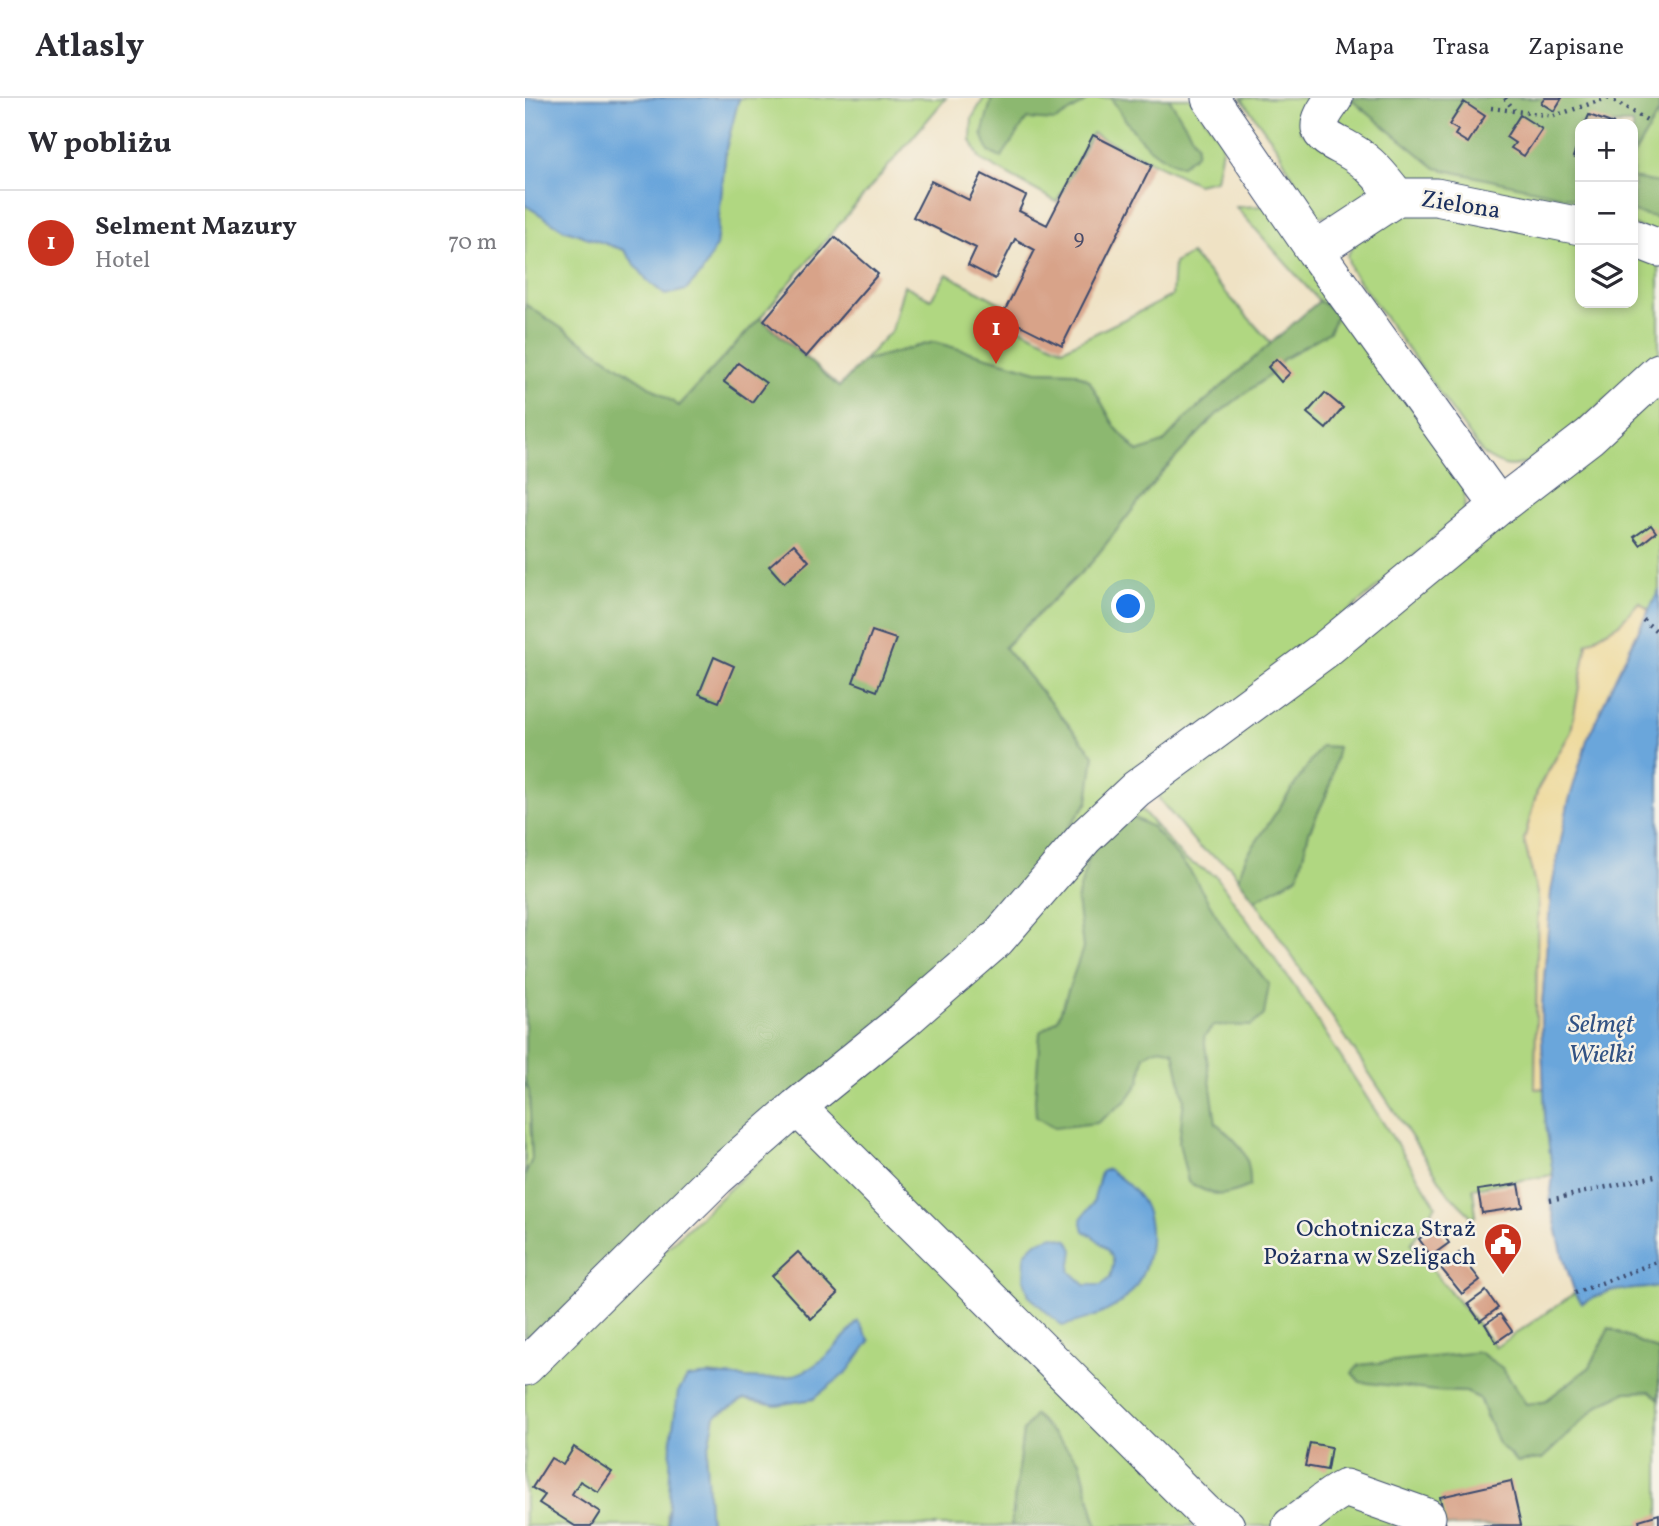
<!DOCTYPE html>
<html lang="pl">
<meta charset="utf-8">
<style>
body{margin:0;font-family:Vollkorn,serif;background:#f7f7f7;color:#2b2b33}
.controls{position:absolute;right:21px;top:21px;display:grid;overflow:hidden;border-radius:14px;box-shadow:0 4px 10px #0003}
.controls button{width:63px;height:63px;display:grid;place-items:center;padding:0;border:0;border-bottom:2px solid #e1e1e2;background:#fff;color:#2b2b33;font:35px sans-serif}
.you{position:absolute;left:604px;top:509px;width:24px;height:24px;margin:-18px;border:5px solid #fff;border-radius:50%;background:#1a73e8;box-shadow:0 0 0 10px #1a73e833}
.badge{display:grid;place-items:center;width:46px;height:46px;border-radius:50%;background:#c8321e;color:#fff;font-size:23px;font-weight:700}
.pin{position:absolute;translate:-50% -58px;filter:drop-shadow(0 2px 4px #0008)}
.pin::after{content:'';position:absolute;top:37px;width:24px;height:21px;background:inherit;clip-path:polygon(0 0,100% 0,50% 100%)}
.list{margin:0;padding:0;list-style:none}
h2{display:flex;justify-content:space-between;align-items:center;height:91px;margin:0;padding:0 28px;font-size:30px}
h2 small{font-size:23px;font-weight:400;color:#7c7c81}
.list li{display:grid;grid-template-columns:46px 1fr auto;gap:21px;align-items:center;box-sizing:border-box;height:105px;padding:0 28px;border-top:2px solid #e1e1e2}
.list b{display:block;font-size:26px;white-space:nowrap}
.list p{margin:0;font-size:23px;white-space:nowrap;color:#7c7c81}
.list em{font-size:23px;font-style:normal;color:#7c7c81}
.icon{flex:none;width:38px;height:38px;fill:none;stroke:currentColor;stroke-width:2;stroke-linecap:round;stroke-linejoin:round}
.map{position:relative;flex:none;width:1134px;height:1428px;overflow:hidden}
header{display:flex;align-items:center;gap:42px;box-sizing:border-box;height:98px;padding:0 35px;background:#fff;border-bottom:2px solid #e1e1e2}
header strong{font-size:33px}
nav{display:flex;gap:38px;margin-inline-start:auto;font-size:24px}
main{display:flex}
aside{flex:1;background:#fff}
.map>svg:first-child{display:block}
</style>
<header>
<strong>Atlasly</strong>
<nav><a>Mapa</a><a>Trasa</a><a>Zapisane</a></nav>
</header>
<main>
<aside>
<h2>W pobliżu<small></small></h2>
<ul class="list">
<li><span class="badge">1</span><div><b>Selment Mazury</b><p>Hotel</p></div><em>70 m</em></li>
</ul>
</aside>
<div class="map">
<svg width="1134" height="1428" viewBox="0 0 1134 1428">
<rect width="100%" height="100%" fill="#f7f3e8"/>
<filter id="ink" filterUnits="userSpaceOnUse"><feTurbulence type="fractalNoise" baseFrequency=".0143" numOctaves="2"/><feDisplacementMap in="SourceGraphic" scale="14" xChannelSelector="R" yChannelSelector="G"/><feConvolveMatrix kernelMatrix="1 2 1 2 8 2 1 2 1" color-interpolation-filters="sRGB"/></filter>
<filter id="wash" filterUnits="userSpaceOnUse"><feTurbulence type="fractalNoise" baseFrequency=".00686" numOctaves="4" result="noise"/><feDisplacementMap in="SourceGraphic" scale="28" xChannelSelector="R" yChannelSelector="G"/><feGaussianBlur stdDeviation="1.57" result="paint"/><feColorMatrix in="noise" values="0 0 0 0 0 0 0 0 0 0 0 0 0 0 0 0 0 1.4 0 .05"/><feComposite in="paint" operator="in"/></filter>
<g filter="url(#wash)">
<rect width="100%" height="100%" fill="#efe2c4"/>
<path fill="#b0d781" stroke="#668370" stroke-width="2" d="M214,0H421L235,220L154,308L0,206V107L38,131L99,152L122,182L140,197L161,192L177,175L191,148L201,51Z
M459,0H665L698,45L691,82L672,86L567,35L532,104L455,61L446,42L447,20Z
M716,0H796L775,33L840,72L851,97L827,114L823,109C809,119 803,121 787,116L752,49Z
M817,0H1134V136L1108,127V26H1055V116L886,87L807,30Z
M745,108L934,377L940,394L939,415L486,802L479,550L566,465L637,374L691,317L748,274L758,261L769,256L812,214L794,203L711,109Z
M891,111L1055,140V205H1108V152L1134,165V257L1012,360C988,371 980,371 958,356L826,172L822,158L839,130Z
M666,156L747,246L662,319L638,345L613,355L590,329L564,282L549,274L512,273L409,244L338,263L367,232L379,187L406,201L422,176L477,206L472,219L538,251L647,198L649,165Z
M1134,293V492L1125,513L1114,504L1094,526L1062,545L1046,634L1013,690L999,742L1013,799L1010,991L1019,990L1020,1019L1028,1077L948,1090L951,1118L947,1119L924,1096L730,802L773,778L784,734L804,691L721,759L713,780L705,768L674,749L634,701L633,690Z
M606,712L618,713L659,761L691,778L779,902L911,1107L886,1146L971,1249L1050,1195L1057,1205L1084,1193L1134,1189V1253L1084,1230L1065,1269L1019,1304L1001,1306L977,1270L954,1254L931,1258L911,1293L941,1294L954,1300L961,1319L1017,1361L1074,1307L1101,1294L1125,1293L1134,1301V1428H572L555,1364L498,1333L486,1428H185L181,1363L190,1318L220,1301L251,1307L289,1301L333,1223C321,1238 303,1262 287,1271C258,1288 214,1279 183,1276L142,1416L143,1428H0V1284Z
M0,982L4,993L7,1061L0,1077Z"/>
<path fill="#8cb86f" stroke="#547466" stroke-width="2" d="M467,0H567L530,23L502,21L476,60L464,54L457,36Z
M586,0H644L672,46L671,56L656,68C620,55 606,31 586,0Z
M824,0H1134V14L1108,58V26H1055V102L911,70Z
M1108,80L1134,85V120L1108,114Z
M794,203L813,214L804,234L758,261L749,274L691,317L637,374L566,465L479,549L569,657L563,704L486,802L0,1251V1077L7,1061L4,993L0,982V206L154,308L235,220L314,289L338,263L409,244L512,273L549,274L564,282L590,329L613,354L638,345L662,319Z
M796,648L813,649L804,691L784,734L773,778L730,802L713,780L721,759Z
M608,719L627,729L665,773L704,838L744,886L739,917L726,928L689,927L679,939L691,1025C715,1046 726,1055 725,1088C695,1101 691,1099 663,1084L654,1045L659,1001L649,954C636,948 630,950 619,958L615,983L602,1002L572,1025L529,1030L511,1019L510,1002L515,934L533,921L558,850L552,802L565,753Z
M1084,1230L1134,1253V1301L1125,1293L1101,1294L1074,1307L1017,1361L992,1364L973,1345L954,1300L941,1294L911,1293L835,1284L827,1275L834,1267L954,1254L977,1270L1001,1306L1019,1304L1065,1269Z
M510,1317L555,1364L572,1428H486L498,1333Z"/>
<path fill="#eeda9e" stroke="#84847e" stroke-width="2" d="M1114,504L1125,513L1118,522L1062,642L1026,794L1016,920L1019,990L1010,991L1013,799L999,742L1013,691L1046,634L1062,545L1094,526Z"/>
<path fill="#6aa6db" stroke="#426a9c" stroke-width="2" d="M0,0H214L201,51L191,148L177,175L161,192L140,197L122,182L99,152L38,131L0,107Z
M1134,492V1189L1084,1193L1057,1205L1050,1195L1038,1159L1025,1102L1028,1077L1020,1019L1016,920L1026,794L1043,706L1062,642L1091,578Z
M583,1071C595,1080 607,1088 615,1100C634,1127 625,1178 601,1200C584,1216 559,1222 537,1228L504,1198L499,1181L500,1155L511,1144L528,1138L543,1142L548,1152L545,1173L560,1187H576L585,1180C586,1175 589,1167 588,1163C586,1150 569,1139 559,1133L556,1121L568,1105L576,1074Z
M333,1223L345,1243L323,1273L288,1301L251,1307L220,1301L190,1318L181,1363L185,1428H143L146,1342L153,1294L162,1280C186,1275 198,1278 221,1280C281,1285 297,1266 333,1223Z"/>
<g id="blocks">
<path fill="#d8a389" d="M1020,0H1037L1029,13L1016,5Z
M939,4L960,18L943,45L930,37L933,32L924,27Z
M995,17L1017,31L999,58L986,50L990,45L981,39Z
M1064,17L1089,26H1060Z
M568,37L627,67L537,248L477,218L510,152L490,141L470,181L443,167L451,150L388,119L406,83L444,102L457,76L501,98L494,113L522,127Z
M1055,40V62L1048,59Z
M310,139L353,176L281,259L239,222Z
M751,261L765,275L756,284L743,269Z
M213,265L241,285L227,304L199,284Z
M800,295L818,310L801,331L782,315Z
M1126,427L1131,434L1115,447L1109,439Z
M269,446L284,463L259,485L244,468Z
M347,533L371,541L352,593L328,584Z
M189,559L209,568L194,604L174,596Z
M994,1086L998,1109L957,1115L953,1092Z
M912,1128L924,1145L906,1158L894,1141Z
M273,1154L313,1196L286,1221L247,1178Z
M934,1155L955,1182L937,1196L915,1169Z
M961,1193L973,1210L955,1223L943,1206Z
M975,1216L987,1233L971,1244L960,1226Z
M785,1345L806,1349L802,1372L780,1368Z
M49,1349L87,1374L73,1394L55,1383L47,1396L75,1414L66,1428H50L14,1405L20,1397L7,1390L26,1360L38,1367Z
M986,1383L996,1427L921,1428L915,1399Z
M1134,1416V1428H1115L1114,1422Z"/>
</g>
</g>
<g filter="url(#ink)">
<use href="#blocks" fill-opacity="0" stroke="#3b4a6d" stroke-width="2"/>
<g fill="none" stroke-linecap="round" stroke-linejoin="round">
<defs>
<path id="minor" d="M685,0L790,153L974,408
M809,0C804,8 794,19 795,30C797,41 816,47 825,53C845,64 858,81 872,99
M1108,140L1134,150
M790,153L872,99H911L1055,128
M272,1009L680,1415L701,1428
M0,1269L192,1079L272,1009L378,923L472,841L560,739L611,691L801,551L974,408L1065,338L1134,274
M766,1428C786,1416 799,1400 820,1390L902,1419"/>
</defs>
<use href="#minor" stroke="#3b4a6d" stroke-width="39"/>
<path stroke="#3b4a6d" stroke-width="4.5" stroke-dasharray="2 5" stroke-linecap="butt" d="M980,0L989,12
M1083,0L1122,22
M966,10L1029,18L1082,0
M1118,522L1134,535
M1025,1102L1134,1077
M1050,1195L1134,1163"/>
<use href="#minor" stroke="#fff" stroke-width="37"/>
</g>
</g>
<defs>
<symbol id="civic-pin" viewBox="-11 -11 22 30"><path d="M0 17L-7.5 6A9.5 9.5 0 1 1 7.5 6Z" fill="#c8321e" stroke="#f7f3e8"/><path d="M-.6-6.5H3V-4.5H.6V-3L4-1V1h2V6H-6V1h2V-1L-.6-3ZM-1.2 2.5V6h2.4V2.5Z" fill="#fff"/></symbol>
</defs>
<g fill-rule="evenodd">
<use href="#civic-pin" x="956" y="1122" width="44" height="60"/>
</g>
<g text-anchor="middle" stroke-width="5" stroke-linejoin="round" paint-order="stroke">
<g font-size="21" fill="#4a4c69">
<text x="554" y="146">9</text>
</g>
<g font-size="24" fill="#1b2f5e" stroke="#f7f3e8">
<text transform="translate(936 106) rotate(9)" y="8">Zielona</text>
</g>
<g font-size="24" fill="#1b2f5e" stroke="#f7f3e8" text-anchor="end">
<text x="951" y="1138">Ochotnicza Straż<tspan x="951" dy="28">Pożarna w Szeligach</tspan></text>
</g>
<g font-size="26" font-style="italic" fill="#335384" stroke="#f7f3e8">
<text x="1076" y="934">Selmęt<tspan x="1076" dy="30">Wielki</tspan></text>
</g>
</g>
</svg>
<div class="controls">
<button>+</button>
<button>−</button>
<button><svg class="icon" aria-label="layers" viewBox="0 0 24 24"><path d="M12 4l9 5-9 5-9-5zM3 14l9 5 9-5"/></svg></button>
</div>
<div class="you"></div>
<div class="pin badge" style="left:471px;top:266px">1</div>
</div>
</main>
